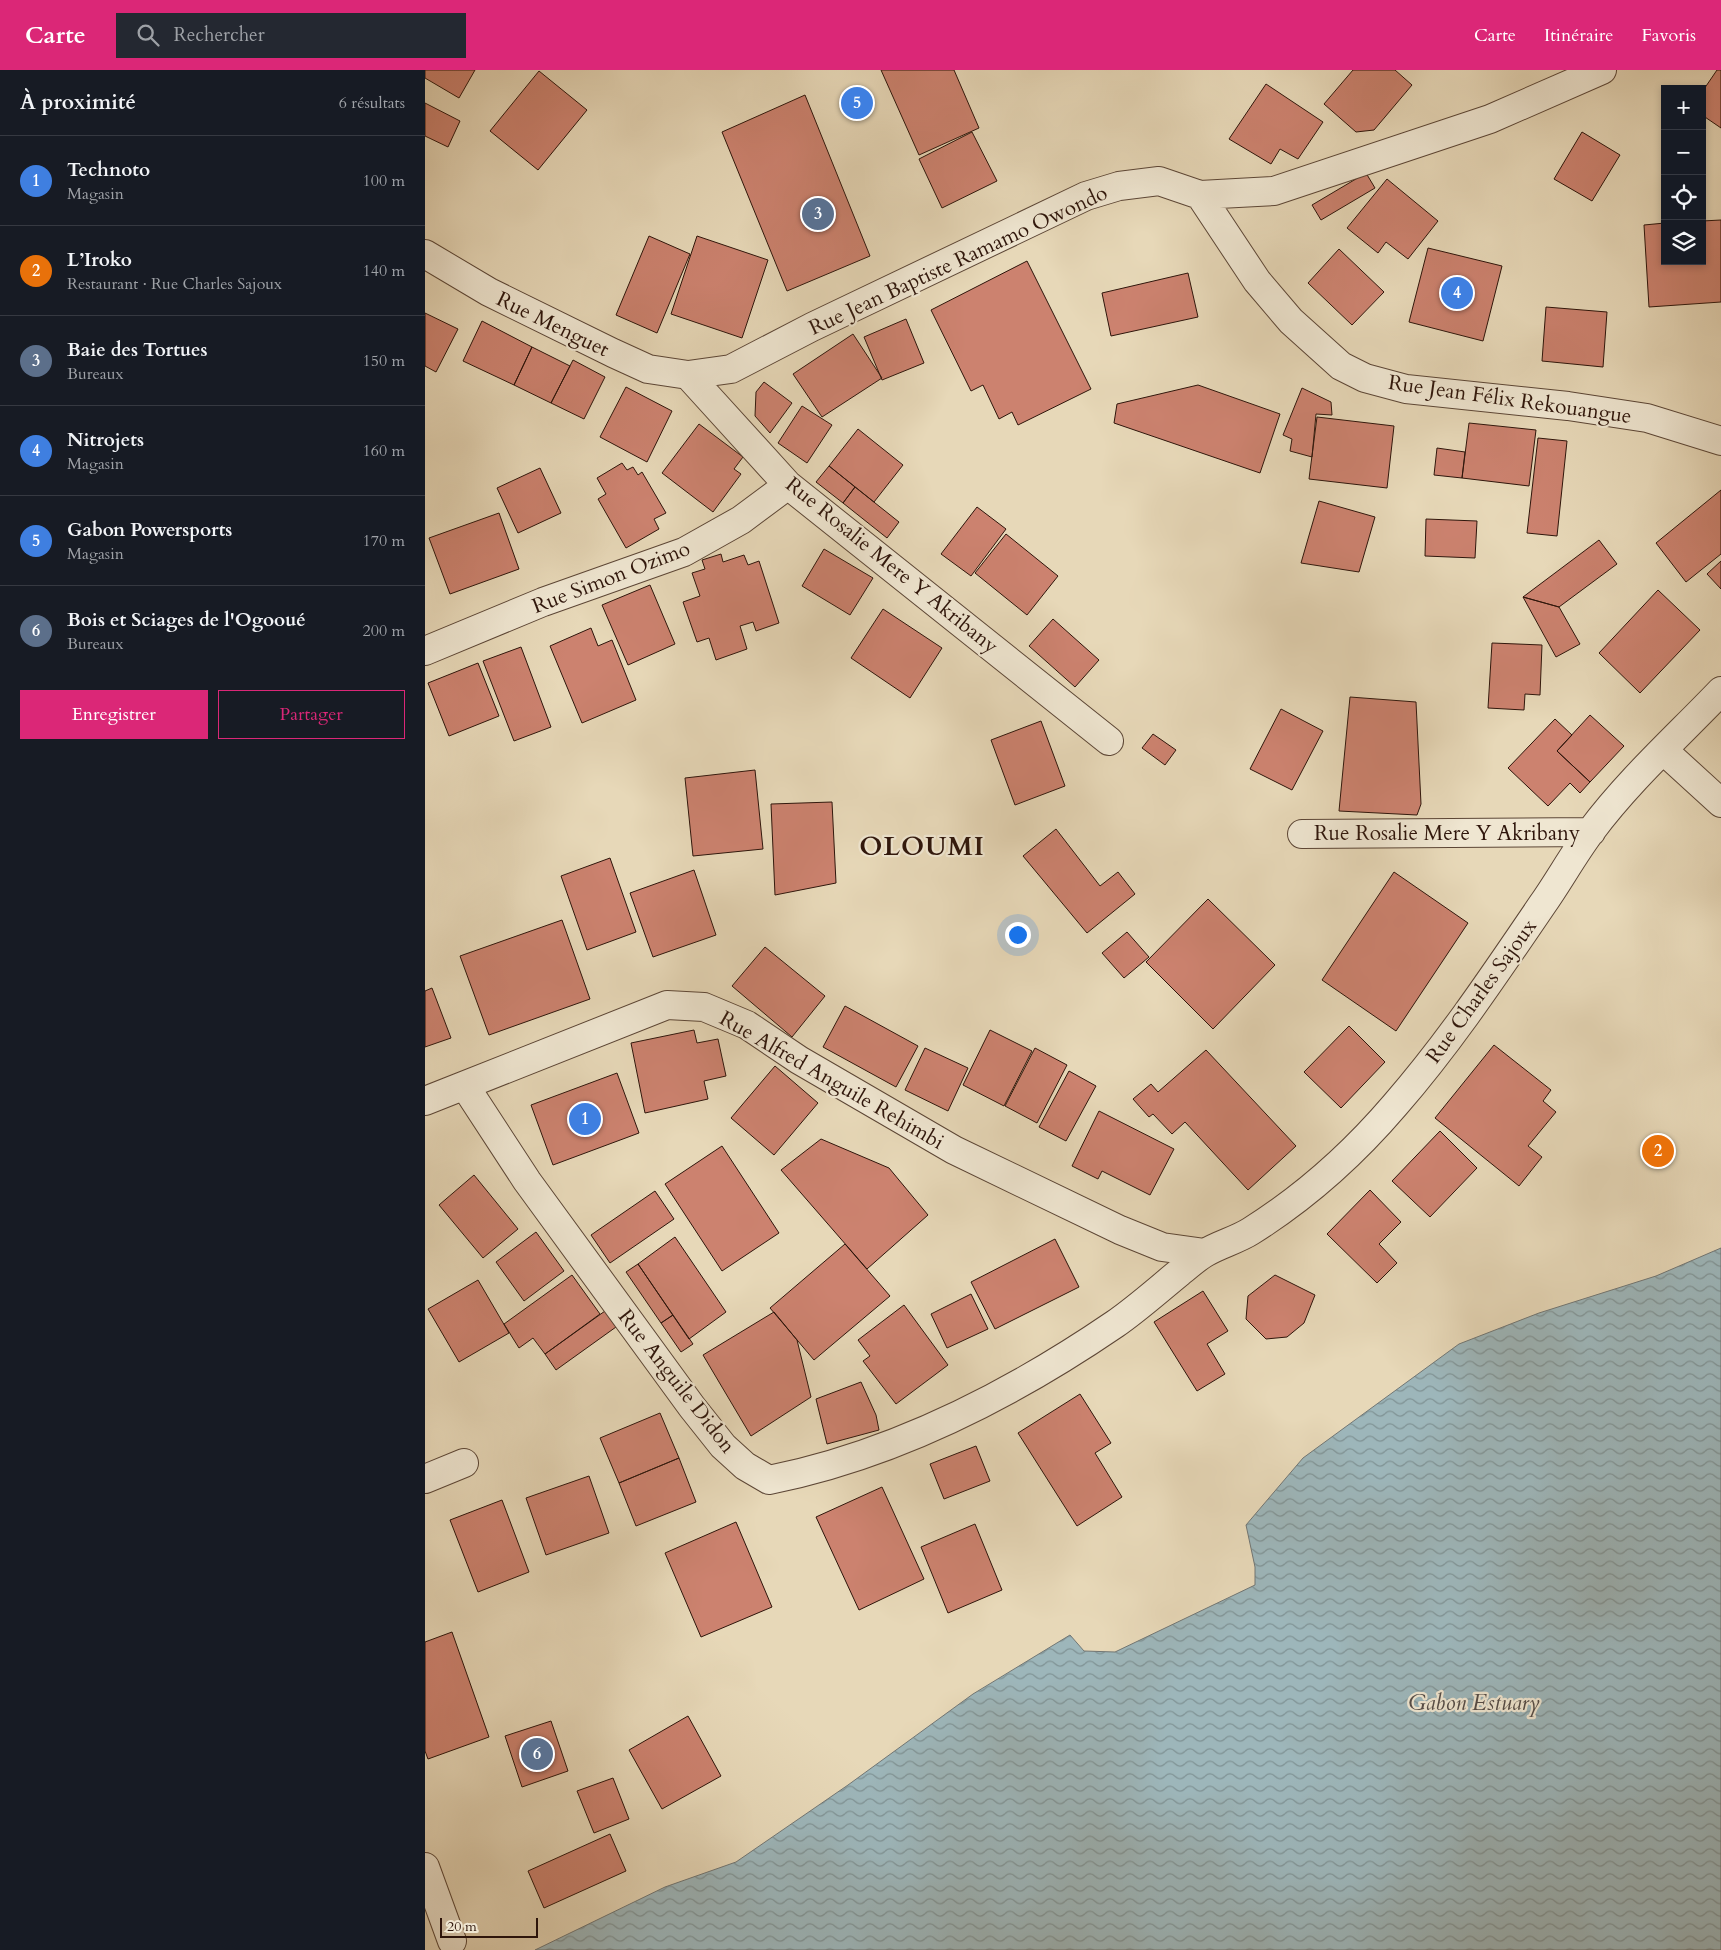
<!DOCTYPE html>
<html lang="fr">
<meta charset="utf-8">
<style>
body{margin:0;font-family:Cardo,serif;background:#242831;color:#f1f3f6}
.controls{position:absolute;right:15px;top:15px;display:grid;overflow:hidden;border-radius:0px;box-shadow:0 2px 8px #0003}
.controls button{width:45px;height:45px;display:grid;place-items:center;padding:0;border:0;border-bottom:1px solid #363941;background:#171b24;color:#f1f3f6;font:25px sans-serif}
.scale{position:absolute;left:15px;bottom:12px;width:98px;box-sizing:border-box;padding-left:5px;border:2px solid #2e150b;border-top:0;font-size:14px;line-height:18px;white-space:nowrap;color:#2e150b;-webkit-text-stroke:4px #efe6d1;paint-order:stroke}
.you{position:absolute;left:592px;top:864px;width:18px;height:18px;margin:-12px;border:4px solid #fff;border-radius:50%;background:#1a73e8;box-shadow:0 0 0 8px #1a73e833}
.badge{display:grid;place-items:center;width:32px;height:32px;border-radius:50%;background:#db2777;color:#fff;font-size:16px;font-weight:700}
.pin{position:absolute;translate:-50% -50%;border:2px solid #fff;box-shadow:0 1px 5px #0006}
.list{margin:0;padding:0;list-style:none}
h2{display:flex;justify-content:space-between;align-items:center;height:65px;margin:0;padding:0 20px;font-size:21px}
h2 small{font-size:16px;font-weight:400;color:#9ea1a6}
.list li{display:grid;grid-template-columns:32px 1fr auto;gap:15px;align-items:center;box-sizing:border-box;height:90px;padding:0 20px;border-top:1px solid #363941}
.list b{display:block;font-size:19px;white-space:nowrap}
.list p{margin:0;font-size:16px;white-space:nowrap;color:#9ea1a6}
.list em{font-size:16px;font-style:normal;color:#9ea1a6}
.actions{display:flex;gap:10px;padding:15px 20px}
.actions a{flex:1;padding:11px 0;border:1px solid #db2777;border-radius:0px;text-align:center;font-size:18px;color:#db2777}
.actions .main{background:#db2777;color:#fff}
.icon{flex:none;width:28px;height:28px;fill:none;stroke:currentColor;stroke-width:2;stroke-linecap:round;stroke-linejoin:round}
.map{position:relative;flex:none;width:1296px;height:1880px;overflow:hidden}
header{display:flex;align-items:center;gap:30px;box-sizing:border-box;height:70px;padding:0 25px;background:#db2777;color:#fff}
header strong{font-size:24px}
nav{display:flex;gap:28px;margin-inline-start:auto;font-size:18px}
.search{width:350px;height:45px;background:#242831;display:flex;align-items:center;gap:12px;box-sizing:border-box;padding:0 18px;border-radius:0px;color:#9ea1a6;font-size:19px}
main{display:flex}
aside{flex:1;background:#171b24}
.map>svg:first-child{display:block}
</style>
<header>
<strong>Carte</strong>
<div class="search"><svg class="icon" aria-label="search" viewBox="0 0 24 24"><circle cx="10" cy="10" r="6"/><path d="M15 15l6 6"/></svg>Rechercher</div>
<nav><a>Carte</a><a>Itinéraire</a><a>Favoris</a></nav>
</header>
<main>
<aside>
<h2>À proximité<small>6 résultats</small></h2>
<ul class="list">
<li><span class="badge" style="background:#3f7fe0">1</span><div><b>Technoto</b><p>Magasin</p></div><em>100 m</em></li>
<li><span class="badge" style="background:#e8710a">2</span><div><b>L’Iroko</b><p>Restaurant · Rue Charles Sajoux</p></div><em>140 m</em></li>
<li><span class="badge" style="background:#5c6f8a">3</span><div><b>Baie des Tortues</b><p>Bureaux</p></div><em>150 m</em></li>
<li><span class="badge" style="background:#3f7fe0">4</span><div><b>Nitrojets</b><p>Magasin</p></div><em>160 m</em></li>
<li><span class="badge" style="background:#3f7fe0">5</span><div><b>Gabon Powersports</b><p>Magasin</p></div><em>170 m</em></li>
<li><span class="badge" style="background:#5c6f8a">6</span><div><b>Bois et Sciages de l'Ogooué</b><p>Bureaux</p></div><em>200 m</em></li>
</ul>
<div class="actions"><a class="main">Enregistrer</a><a>Partager</a></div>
</aside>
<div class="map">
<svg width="1296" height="1880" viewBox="0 0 1296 1880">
<defs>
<pattern id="water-waves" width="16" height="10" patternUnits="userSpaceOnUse" patternTransform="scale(1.25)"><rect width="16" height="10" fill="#9db6ba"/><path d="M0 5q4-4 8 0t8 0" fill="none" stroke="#809395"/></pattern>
</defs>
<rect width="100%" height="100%" fill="#e7d8b8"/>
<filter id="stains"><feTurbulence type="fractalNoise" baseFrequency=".004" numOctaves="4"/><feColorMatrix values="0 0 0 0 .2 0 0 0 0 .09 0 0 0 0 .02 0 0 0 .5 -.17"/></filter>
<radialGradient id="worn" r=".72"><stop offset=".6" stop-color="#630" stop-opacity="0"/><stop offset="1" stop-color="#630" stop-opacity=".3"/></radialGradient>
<path fill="url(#water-waves)" stroke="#717674" d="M1296,1178V1880H110L240,1817L311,1792L423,1715L548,1624L645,1565L659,1581L690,1582L830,1515V1497L821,1455L878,1388L1034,1274L1114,1243L1231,1206Z"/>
<path fill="#cc826f" stroke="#2e150b" d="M0,0H50L34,28L0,8Z
M456,0H529L554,58L494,85Z
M928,0H970L987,15L949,60L931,62L899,34Z
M1292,0H1296V58L1277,45V22Z
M114,1L162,40L113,100L65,61Z
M841,14L898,52L873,89L855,79L846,94L804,69Z
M380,25L445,186L362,221L297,62Z
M0,33L35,51L23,77L0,66Z
M547,62L572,111L517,138L494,89Z
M1157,62L1195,85L1167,131L1129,109Z
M941,103L950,118L896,150L887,135Z
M962,109L1013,151L983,189L961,172L953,183L922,158Z
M1296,150V232L1224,237L1219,155L1240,153V191H1277V151Z
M224,166L265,184L232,263L191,245Z
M272,166L343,190L317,268L246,244Z
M1003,178L1077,196L1058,271L984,252Z
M914,179L959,222L927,255L883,213Z
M602,191L666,319L593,355L587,342L574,349L558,315L546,321L506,240Z
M763,203L773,247L686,266L677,223Z
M1121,237L1182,242L1178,297L1117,291Z
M0,243L33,259L11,302L0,296Z
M481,249L499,293L457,310L439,267Z
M57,251L107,277L89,315L38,291Z
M428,264L457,308L397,347L368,304Z
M107,277L145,296L126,333L89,315Z
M148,290L180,307L159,349L126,333Z
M339,312L367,333L345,363L330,346L331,322Z
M773,315L855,344L835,403L689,353L692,334Z
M201,317L247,341L222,392L175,367Z
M877,318L906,332L907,345L891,344L887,387L865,381L867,369L858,365Z
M377,336L407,355L382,393L353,373Z
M892,347L969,356L962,418L884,409Z
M1044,353L1111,360L1104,416L1037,408Z
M274,354L318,387L309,399L316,404L288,442L237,403Z
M433,359L478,395L449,432L404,396Z
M1113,368L1142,371L1132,466L1102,463Z
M1012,378L1040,382L1037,408L1009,405Z
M197,393L202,400L208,397L213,405L217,402L241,443L229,449L234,459L201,478L173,429L181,424L172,408Z
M404,396L430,417L418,433L391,412Z
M115,398L136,443L93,463L72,418Z
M430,417L474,452L462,468L418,433Z
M1296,420V484L1261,512L1231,473Z
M894,431L950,447L934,502L876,493Z
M552,437L581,459L546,506L516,484Z
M74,443L94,499L25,524L4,468Z
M1001,449L1052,451L1050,488L1000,486Z
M581,464L633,506L602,545L550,503Z
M1174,470L1192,494L1134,537L1098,527Z
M399,479L448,508L425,545L377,516Z
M296,484L298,492L319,485L323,495L334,491L354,553L331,561L328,552L315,556L322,579L291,590L284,568L272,572L258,532L275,526L267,503L280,499L277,490Z
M1296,491V519L1282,504Z
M225,515L250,574L203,595L177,535Z
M1233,520L1275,560L1215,623L1174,583Z
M1098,527L1134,537L1155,574L1131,587Z
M458,539L517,578L485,628L426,588Z
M628,549L674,590L650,617L604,576Z
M166,558L173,576L187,570L211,630L157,653L125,576Z
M1067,573L1117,575L1115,625L1100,624L1099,640L1063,638Z
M96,577L126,657L89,671L58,591Z
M53,593L74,646L24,666L3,613Z
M925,627L991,632L996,734L992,745L914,741Z
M856,639L898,661L867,720L825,699Z
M1165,645L1199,676L1165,712L1132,681Z
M1130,649L1147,665L1132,681L1165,712L1155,723L1145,713L1123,736L1083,698Z
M616,651L640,716L590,735L566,670Z
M728,664L751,680L740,695L717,678Z
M330,700L338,779L268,786L260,708Z
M407,732L411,813L350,825L346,734Z
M631,759L675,816L693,802L710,824L662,863L598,786Z
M185,788L211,862L162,880L136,806Z
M269,800L291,865L228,887L205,823Z
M969,802L1043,853L971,961L897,910Z
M783,829L850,895L788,959L721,892Z
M137,850L165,929L64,965L35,886Z
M702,862L724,887L699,908L677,883Z
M340,877L400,926L367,967L307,916Z
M7,918L26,968L0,977V921Z
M420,936L493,976L471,1017L398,977Z
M924,956L960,992L916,1038L879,1002Z
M269,960L272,973L293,969L301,1006L279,1011L283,1029L220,1043L206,973Z
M565,960L607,981L579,1036L538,1015Z
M1069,975L1126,1020L1118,1031L1131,1042L1103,1076L1117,1087L1094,1116L1010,1048Z
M500,978L543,998L523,1041L480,1020Z
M610,978L642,995L612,1053L580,1036Z
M781,980L871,1076L823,1120L760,1052L747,1064L728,1044L724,1047L708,1029L726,1014L733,1022Z
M350,996L393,1033L349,1085L306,1048Z
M644,1001L671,1016L641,1071L614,1057Z
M192,1003L214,1063L128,1095L106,1035Z
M674,1041L749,1079L725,1125L677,1101L673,1109L647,1096Z
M1015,1061L1052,1098L1005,1147L967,1111Z
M396,1069L464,1098L503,1145L442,1199L356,1100Z
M297,1076L354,1163L297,1201L240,1114Z
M49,1105L93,1159L58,1188L14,1135Z
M945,1120L976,1152L954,1174L972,1193L952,1213L902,1164Z
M230,1121L249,1149L185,1193L166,1165Z
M111,1162L139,1201L99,1231L71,1192Z
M250,1167L301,1242L264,1269L213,1194Z
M630,1169L654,1217L570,1259L546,1212Z
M420,1174L465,1226L389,1290L345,1238Z
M213,1194L248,1245L236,1253L201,1202Z
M147,1205L175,1244L120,1284L108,1268L94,1278L79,1254Z
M850,1205L890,1225L879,1253L862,1267L841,1269L821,1249L823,1226Z
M53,1210L84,1263L34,1292L3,1239Z
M778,1221L803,1261L782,1274L800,1304L772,1321L729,1252Z
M546,1224L563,1259L522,1278L506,1244Z
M479,1235L523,1295L471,1334L438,1291L445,1286L433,1270Z
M180,1241L191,1257L131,1300L120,1284Z
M349,1242L372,1270L386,1327L326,1366L278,1285Z
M248,1245L268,1274L256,1282L236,1253Z
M436,1312L451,1345L454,1360L402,1374L391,1329Z
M655,1324L686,1373L670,1383L697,1427L652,1456L593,1363Z
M235,1343L254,1388L194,1413L175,1368Z
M551,1376L565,1411L519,1429L505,1394Z
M254,1388L271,1432L211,1456L194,1413Z
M164,1406L184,1463L121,1485L101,1428Z
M457,1417L499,1509L434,1540L391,1447Z
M77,1430L104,1502L53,1522L25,1450Z
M311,1452L347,1537L276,1567L240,1483Z
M550,1454L577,1520L523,1543L496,1477Z
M27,1562L64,1667L3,1689L0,1681V1572Z
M263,1646L296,1706L237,1739L204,1680Z
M126,1651L143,1701L97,1717L80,1666Z
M188,1708L204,1749L169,1763L152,1721Z
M185,1764L201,1801L119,1838L103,1801Z"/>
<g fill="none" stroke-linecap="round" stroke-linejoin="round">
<defs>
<path id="minor" d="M775,125L832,211L866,251L916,296L940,308L981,319L1143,336L1222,348L1296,371
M0,184L64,222L188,283L223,299L263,305L306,299L387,257L661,126L694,116L734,111L775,125L849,121L1065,49L1177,0
M263,305L363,415L684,671
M0,581L118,532L259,482L316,450L363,415
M1238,680L1296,733
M877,764L1166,762
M40,1016L102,1111L267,1337L298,1376L320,1396L344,1410C469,1385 586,1325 690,1254C713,1238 734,1219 755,1202C763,1196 771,1188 780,1183C795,1174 812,1170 826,1161C880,1127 929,1083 970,1035C1024,973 1070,904 1117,835C1134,811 1148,785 1166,761C1204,710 1252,667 1296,621
M0,1031L242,935L279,937L322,955L374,990L529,1080L695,1160L737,1177L780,1183
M0,1409L39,1393
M0,1797L27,1871"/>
</defs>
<use href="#minor" stroke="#5c4636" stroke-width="30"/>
<use href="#minor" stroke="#efe6d1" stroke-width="28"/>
</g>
<g text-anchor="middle" stroke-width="4.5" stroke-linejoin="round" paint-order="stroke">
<g font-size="21" fill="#2e150b" stroke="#efe6d1">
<text transform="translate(533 190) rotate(-25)" y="7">Rue Jean Baptiste Ramamo Owondo</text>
<text transform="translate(128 254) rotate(26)" y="7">Rue Menguet</text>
<text transform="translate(1085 329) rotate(8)" y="7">Rue Jean Félix Rekouangue</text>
<text transform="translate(467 495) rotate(39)" y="7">Rue Rosalie Mere Y Akribany</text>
<text transform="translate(186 507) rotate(-21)" y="7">Rue Simon Ozimo</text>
<text x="1022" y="770">Rue Rosalie Mere Y Akribany</text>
<text transform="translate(1056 921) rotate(-54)" y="7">Rue Charles Sajoux</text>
<text transform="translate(407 1010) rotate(30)" y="7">Rue Alfred Anguile Rehimbi</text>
<text transform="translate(252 1311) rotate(52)" y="7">Rue Anguile Didon</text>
</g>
<g font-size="22" font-style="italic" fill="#554d48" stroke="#efe6d1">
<text x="1049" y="1640">Gabon Estuary</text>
</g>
<g font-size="26" font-weight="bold" letter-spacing="1" fill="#2e150b" stroke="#efe6d1">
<text x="497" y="785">OLOUMI</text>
</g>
</g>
<rect width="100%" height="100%" filter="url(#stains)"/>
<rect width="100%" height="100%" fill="url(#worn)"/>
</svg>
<div class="controls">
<button>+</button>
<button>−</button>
<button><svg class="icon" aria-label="locate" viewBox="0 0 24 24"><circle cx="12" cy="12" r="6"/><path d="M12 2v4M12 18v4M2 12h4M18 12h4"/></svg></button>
<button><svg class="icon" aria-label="layers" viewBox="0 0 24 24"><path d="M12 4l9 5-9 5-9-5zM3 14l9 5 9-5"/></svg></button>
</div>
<div class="scale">20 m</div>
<div class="you"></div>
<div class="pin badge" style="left:160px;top:1049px;background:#3f7fe0">1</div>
<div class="pin badge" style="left:1233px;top:1081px;background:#e8710a">2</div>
<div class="pin badge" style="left:393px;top:144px;background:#5c6f8a">3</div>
<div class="pin badge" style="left:1032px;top:223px;background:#3f7fe0">4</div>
<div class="pin badge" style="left:432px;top:33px;background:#3f7fe0">5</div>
<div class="pin badge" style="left:112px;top:1684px;background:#5c6f8a">6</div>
</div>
</main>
